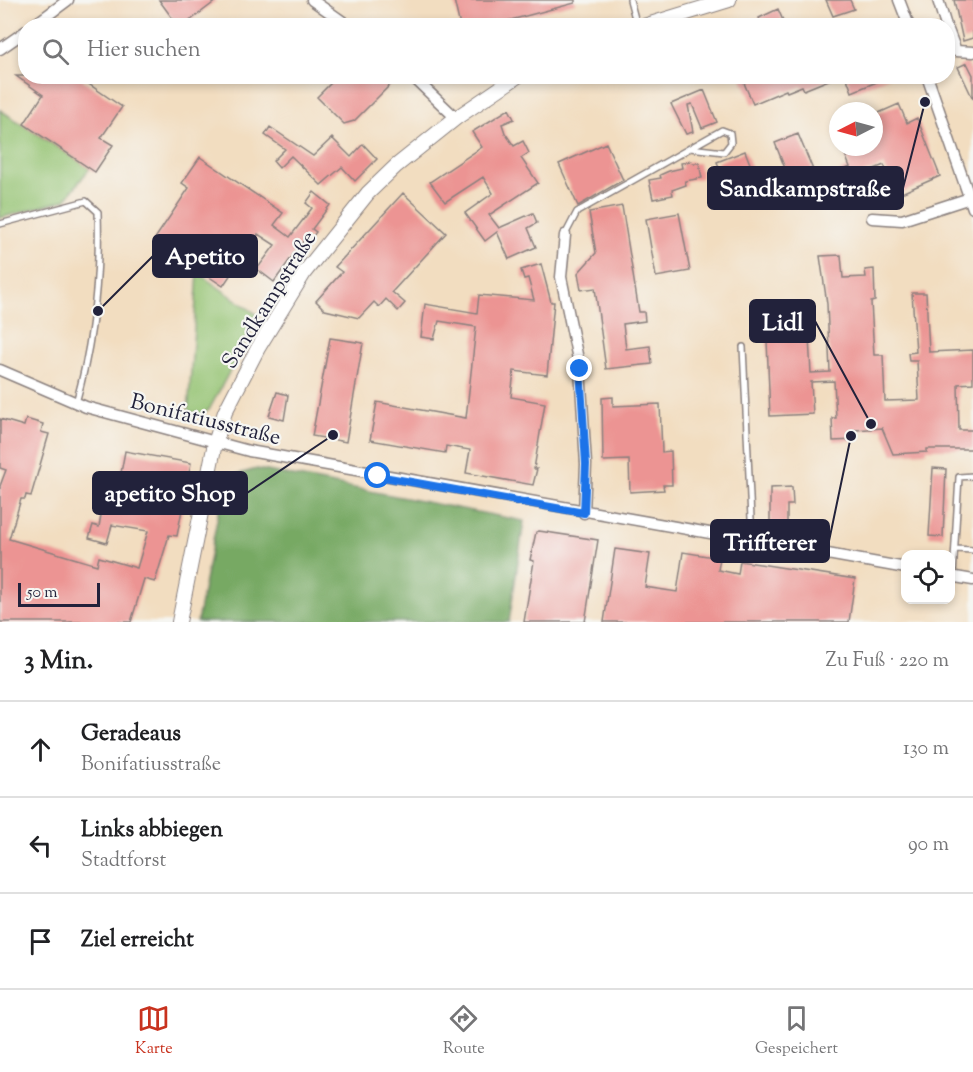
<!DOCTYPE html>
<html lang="de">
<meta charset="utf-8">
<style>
body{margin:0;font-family:"Sorts Mill Goudy",serif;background:#f2f2f2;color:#202124}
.controls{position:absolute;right:18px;bottom:18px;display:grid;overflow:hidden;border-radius:12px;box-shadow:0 3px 9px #0003}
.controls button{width:54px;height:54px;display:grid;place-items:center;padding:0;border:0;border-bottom:2px solid #e0e0e0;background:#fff;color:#202124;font:30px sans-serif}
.compass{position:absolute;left:829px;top:102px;width:54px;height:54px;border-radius:50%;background:#fff;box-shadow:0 3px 9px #0003;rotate:264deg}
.scale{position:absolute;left:18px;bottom:15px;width:82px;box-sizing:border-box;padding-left:6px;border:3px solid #22223b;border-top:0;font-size:16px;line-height:21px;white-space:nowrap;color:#22223b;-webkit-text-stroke:4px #f6f6f2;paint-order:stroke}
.stop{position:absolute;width:18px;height:18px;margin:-14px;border:4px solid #1a73e8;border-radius:50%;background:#fff}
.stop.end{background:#1a73e8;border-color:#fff;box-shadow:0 2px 6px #0008}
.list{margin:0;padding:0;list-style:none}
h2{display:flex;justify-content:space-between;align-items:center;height:78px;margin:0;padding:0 24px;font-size:26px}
h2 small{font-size:20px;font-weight:400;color:#757577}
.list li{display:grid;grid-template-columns:39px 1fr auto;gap:18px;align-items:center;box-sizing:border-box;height:96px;padding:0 24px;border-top:2px solid #e0e0e0}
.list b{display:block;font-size:22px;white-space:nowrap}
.list p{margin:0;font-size:20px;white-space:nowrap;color:#757577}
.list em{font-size:20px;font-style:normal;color:#757577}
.icon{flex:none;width:33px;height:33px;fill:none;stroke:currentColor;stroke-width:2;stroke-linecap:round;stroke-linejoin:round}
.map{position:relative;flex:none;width:973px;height:622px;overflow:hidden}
.search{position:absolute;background:#fff;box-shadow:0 3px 9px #0003;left:18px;right:18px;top:18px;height:66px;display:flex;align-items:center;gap:15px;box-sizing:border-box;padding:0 21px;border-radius:24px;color:#757577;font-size:22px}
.sheet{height:366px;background:#fff}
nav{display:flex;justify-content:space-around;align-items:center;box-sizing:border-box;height:84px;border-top:2px solid #e0e0e0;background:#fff;font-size:16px;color:#757577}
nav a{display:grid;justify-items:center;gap:3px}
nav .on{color:#c8321e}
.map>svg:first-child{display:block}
</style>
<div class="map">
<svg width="973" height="622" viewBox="0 0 973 622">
<rect width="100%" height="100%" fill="#f6f6f2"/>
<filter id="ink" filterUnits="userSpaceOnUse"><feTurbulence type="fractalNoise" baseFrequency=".0167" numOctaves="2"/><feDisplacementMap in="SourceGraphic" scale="12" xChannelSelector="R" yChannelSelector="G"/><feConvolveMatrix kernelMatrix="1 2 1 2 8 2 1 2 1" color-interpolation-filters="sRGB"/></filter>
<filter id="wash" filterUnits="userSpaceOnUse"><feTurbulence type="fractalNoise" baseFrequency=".008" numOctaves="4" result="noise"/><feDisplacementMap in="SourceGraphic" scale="24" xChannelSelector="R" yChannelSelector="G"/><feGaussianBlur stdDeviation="1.35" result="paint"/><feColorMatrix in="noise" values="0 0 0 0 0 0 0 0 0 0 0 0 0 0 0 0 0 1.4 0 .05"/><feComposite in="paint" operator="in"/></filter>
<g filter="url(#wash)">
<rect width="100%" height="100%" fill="#f2ddc0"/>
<path fill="#94c372" stroke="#5b7256" stroke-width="1.5" d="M0,110L90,168L65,200L0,218Z
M198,273L259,316L209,410L203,413L188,412Z"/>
<path fill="#77a964" stroke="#4c6650" stroke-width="1.5" d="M257,469L524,521L509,622H197L224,484L235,475Z"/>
<g id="blocks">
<path fill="#ec9493" d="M159,0H217L183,26H178Z
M454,0H575V3L503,22L504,26H460Z
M826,0H850L854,9L833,16Z
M954,0H973V38L963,41Z
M778,9L784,23L762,26L759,18Z
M967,63L973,75V99L958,67Z
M16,76H77L122,107L101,138L113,145L95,172L24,124L43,95Z
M338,76H388L393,82L354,121L344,124L317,97Z
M741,76H836V77L804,90L802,86L787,92L786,90L753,104Z
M846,76L889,77L852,92Z
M704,90L717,122L702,128L692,104L688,105L693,132L686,134L671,104Z
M899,104L907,123L917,118L940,176L897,195L884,165L843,182L839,172L850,167L842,147H874V115Z
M509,109L514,119L502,124L505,133L514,146L523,141L529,153L521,158L538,183L489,215L499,228L533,213L537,223L528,228L536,247L509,259L497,232L485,241L465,213L493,193L483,177L445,202L430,182L482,147L472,132Z
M270,127L313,156L332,138L351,157L363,144L377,159L355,181L342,167L321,185L291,156L279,168L273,161L285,149L265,135Z
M798,134L821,189L813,186L794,194L796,197L787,201L782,192L789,189L782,173L786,171L775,143Z
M606,143L623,180L578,206L559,164Z
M745,151L754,174L739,180L736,173L723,179L717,162Z
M200,157L283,213L274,225L290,237L312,208L306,203L314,192L330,205L312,229L316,232L310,240L306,237L274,282L257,269L275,245L258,234L223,286L154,240L189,188L182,183Z
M691,161L692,163H699L702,178L685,181L686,185L672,190L673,195L653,199L649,180L661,178L660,175L669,171L682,168L681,163Z
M403,193L446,233L392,292L405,303L398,311L386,299L379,307L374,302L359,318L325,310L316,301L342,272L335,267Z
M622,206L639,312H644L645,321L623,324L626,349L650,346L652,364L606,369L595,288L581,290L578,273L596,253L589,212Z
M679,213L690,271L656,277L646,219Z
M841,255L843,278L866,277L865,270L874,269L875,301L871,302L874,355H883L885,401L919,400L917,361H909L908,353L916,352L912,293H926L929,352L973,350V383L958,384L959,430H973V449H927V452L893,454L882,428L855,430V440L833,441L832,418H836L834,381L811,382L813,414L770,416L767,340L809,338L811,373L830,372L827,304L820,256Z
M541,264L551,302H554L547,375L514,371L511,397L545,403L534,469H537L533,485L466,473L470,450L446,446L445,453L370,440L377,402L466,418L476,327L439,321L434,339L421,337L425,304L477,313L479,295L534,300L528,278L524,279L521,270Z
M330,338L363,343L346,442L312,436Z
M277,392L288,395L284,420L269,416Z
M613,397V406L660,404L662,452L671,451L672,485H663L664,490L630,492L629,460L603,461L602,398Z
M0,419L24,426L26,419L43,424L41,432L49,434L31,496L26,495L25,499H21L9,539L97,565L99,557L137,568L148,531L112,525L107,543L89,538L93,525L99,527L104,498L116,500L125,451L191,463L177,536L169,535L155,582L144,579L131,622H0V486L6,470L0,468Z
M933,468L946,469L943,537L929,536Z
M792,487L793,505H787V525H770V488Z
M539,531L598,540L585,622H524L534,561L530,560L536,532Z
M615,549L650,554L645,587L677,592L683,552L720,558L718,570L738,574L740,561L855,579L849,622H604Z"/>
</g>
</g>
<g filter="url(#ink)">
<use href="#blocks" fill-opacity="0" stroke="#8a807e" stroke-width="1.5"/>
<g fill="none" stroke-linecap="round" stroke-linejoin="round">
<defs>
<path id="service" d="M630,0L637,26
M0,224L86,201L98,212C100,275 93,342 76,403
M565,235L577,212L722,130L730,133L731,143L724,152L690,148
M743,347L752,540
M955,549L973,550
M953,576L959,477L973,476"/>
<path id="minor" d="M312,0L349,26
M899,0L909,26
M938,0L946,26
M33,26L68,0
M948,30L956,51L973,52
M0,49L26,31
M412,76L456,118
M927,76L973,208
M872,218L902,220L970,198
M565,235L561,277L580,369L586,464L584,513
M0,370L86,407L249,451L906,568
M950,576L973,580"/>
<path id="tertiary" d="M644,26L729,0
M179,622L215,443L225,412L258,348L304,273L368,193L396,166L456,118L518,76"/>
</defs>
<use href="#service" stroke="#8a807e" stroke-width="8"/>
<use href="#minor" stroke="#8a807e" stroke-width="13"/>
<use href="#tertiary" stroke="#8a807e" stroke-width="16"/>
<use href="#service" stroke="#fff" stroke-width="5"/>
<use href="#minor" stroke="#fff" stroke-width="10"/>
<use href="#tertiary" stroke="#fff" stroke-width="14"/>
</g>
</g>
<g fill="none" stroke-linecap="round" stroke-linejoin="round" filter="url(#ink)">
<path stroke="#1a73e8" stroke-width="8" d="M378,476L584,513L586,464L580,369"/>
</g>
<g text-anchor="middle" stroke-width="4.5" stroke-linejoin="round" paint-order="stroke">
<g font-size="22" fill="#22223b" stroke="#f6f6f2">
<text transform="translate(268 299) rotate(-58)" y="8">Sandkampstraße</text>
<text transform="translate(206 418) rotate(14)" y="8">Bonifatiusstraße</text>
</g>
</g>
<path fill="none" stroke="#22223b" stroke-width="2" d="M925 102L903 188M98 311L153 256M871 424L815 321M333 435L247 493M851 436L829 541"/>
<g fill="#22223b" stroke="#f6f6f2" stroke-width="2">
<circle cx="925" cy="102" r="6"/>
<circle cx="98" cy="311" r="6"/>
<circle cx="871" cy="424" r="6"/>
<circle cx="333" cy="435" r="6"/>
<circle cx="851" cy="436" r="6"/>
</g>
<g fill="#22223b" stroke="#22223b" stroke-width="2">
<rect x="708" y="167" width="195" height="42" rx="6"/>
<rect x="153" y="235" width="104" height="42" rx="6"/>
<rect x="750" y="300" width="65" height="42" rx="6"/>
<rect x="93" y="472" width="154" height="42" rx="6"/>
<rect x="711" y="520" width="118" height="42" rx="6"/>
</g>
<g font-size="24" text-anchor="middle" font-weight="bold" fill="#fff">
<text x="805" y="196">Sandkampstraße</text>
<text x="205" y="264">Apetito</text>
<text x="783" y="330">Lidl</text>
<text x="170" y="501">apetito Shop</text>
<text x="770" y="550">Triffterer</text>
</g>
</svg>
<div class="controls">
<button><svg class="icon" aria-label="locate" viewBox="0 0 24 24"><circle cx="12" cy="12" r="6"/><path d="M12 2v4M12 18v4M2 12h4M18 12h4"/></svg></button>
</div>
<svg class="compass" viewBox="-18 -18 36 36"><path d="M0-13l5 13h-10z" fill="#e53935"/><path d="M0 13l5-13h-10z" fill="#757577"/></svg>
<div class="scale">50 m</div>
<div class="stop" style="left:378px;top:476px"></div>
<div class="stop end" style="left:580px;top:369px"></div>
<div class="search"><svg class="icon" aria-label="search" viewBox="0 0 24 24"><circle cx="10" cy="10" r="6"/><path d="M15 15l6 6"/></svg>Hier suchen</div>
</div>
<section class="sheet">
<h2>3 Min.<small>Zu Fuß · 220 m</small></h2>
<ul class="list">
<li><svg class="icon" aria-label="ahead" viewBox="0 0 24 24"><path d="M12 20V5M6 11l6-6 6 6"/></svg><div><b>Geradeaus</b><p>Bonifatiusstraße</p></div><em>130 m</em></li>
<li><svg class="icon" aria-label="left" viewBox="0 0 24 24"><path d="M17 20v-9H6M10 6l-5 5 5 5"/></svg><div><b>Links abbiegen</b><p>Stadtforst</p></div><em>90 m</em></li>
<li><svg class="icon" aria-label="arrive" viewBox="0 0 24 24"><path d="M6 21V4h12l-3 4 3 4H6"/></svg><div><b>Ziel erreicht</b></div></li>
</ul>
</section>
<nav>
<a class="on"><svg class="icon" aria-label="map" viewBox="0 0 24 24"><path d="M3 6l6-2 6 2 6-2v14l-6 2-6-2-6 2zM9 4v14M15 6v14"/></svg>Karte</a>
<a><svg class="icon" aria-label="directions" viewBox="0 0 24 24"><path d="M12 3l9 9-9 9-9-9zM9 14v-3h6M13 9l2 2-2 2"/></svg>Route</a>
<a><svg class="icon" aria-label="saved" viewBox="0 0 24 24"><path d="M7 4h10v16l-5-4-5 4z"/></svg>Gespeichert</a>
</nav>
